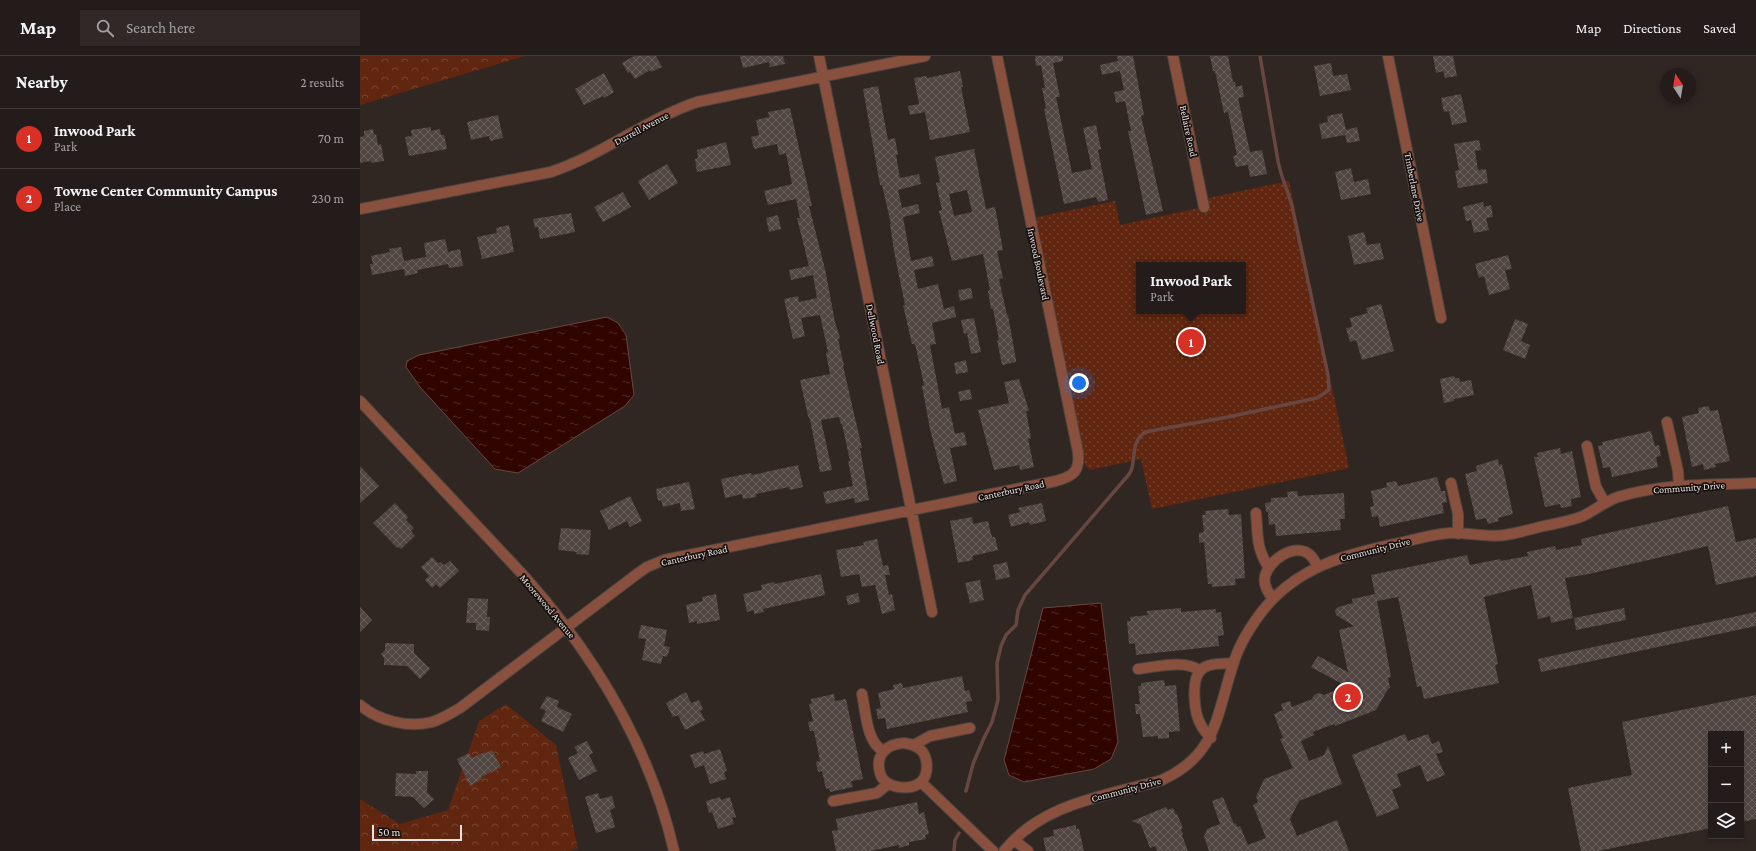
<!DOCTYPE html>
<meta charset="utf-8">
<style>
body{margin:0;font-family:"Crimson Pro",serif;background:#302927;color:#f1f3f6}
.controls{position:absolute;right:12px;bottom:12px;display:grid;overflow:hidden;border-radius:0px;box-shadow:0 2px 6px #0003}
.controls button{width:36px;height:36px;display:grid;place-items:center;padding:0;border:0;border-bottom:1px solid #413a39;background:#241c1a;color:#f1f3f6;font:20px sans-serif}
.compass{position:absolute;left:1300px;top:12px;width:36px;height:36px;border-radius:50%;background:#241c1a;box-shadow:0 2px 6px #0003;rotate:348deg}
.scale{position:absolute;left:12px;bottom:10px;width:90px;box-sizing:border-box;padding-left:4px;border:2px solid #e9e2e0;border-top:0;font-size:11px;line-height:14px;white-space:nowrap;color:#e9e2e0;-webkit-text-stroke:3px #15100f;paint-order:stroke}
.you{position:absolute;left:719px;top:327px;width:14px;height:14px;margin:-10px;border:3px solid #fff;border-radius:50%;background:#1a73e8;box-shadow:0 0 0 6px #1a73e833}
.badge{display:grid;place-items:center;width:26px;height:26px;border-radius:50%;background:#d93025;color:#fff;font-size:13px;font-weight:700}
.pin{position:absolute;translate:-50% -50%;border:2px solid #fff;box-shadow:0 1px 4px #0006}
.popup{position:absolute;left:776px;top:206px;width:110px;height:52px;box-sizing:border-box;display:grid;place-content:center;border-radius:0px;background:#241c1a;filter:drop-shadow(0 1px 3px #0005);font-size:13px;white-space:nowrap;color:#a3a1a2}
.popup b{font-size:15px;color:#f1f3f6}
.popup::after{content:'';position:absolute;left:50%;top:100%;margin-left:-8px;border:8px solid transparent;border-top-color:#241c1a}
.list{margin:0;padding:0;list-style:none}
h2{display:flex;justify-content:space-between;align-items:center;height:52px;margin:0;padding:0 16px;font-size:17px}
h2 small{font-size:13px;font-weight:400;color:#a3a1a2}
.list li{display:grid;grid-template-columns:26px 1fr auto;gap:12px;align-items:center;box-sizing:border-box;height:60px;padding:0 16px;border-top:1px solid #413a39}
.list b{display:block;font-size:15px;white-space:nowrap}
.list p{margin:0;font-size:13px;white-space:nowrap;color:#a3a1a2}
.list em{font-size:13px;font-style:normal;color:#a3a1a2}
.icon{flex:none;width:22px;height:22px;fill:none;stroke:currentColor;stroke-width:2;stroke-linecap:round;stroke-linejoin:round}
.map{position:relative;flex:none;width:1396px;height:795px;overflow:hidden}
header{display:flex;align-items:center;gap:24px;box-sizing:border-box;height:56px;padding:0 20px;background:#241c1a;border-bottom:1px solid #413a39}
header strong{font-size:19px}
nav{display:flex;gap:22px;margin-inline-start:auto;font-size:14px}
.search{width:280px;height:36px;background:#302927;display:flex;align-items:center;gap:10px;box-sizing:border-box;padding:0 14px;border-radius:0px;color:#a3a1a2;font-size:15px}
main{display:flex}
aside{flex:1;background:#241c1a}
.map>svg:first-child{display:block}
</style>
<header>
<strong>Map</strong>
<div class="search"><svg class="icon" aria-label="search" viewBox="0 0 24 24"><circle cx="10" cy="10" r="6"/><path d="M15 15l6 6"/></svg>Search here</div>
<nav><a>Map</a><a>Directions</a><a>Saved</a></nav>
</header>
<main>
<aside>
<h2>Nearby<small>2 results</small></h2>
<ul class="list">
<li><span class="badge">1</span><div><b>Inwood Park</b><p>Park</p></div><em>70 m</em></li>
<li><span class="badge">2</span><div><b>Towne Center Community Campus</b><p>Place</p></div><em>230 m</em></li>
</ul>
</aside>
<div class="map">
<svg width="1396" height="795" viewBox="0 0 1396 795">
<defs>
<pattern id="forest-crowns" width="20" height="18" patternUnits="userSpaceOnUse"><rect width="20" height="18" fill="#60260f"/><path d="M2 6a3 3 0 1 1 6 0M12 15a3 3 0 1 1 6 0" fill="none" stroke="#774532"/></pattern>
<pattern id="park-dots" width="8" height="8" patternUnits="userSpaceOnUse"><rect width="8" height="8" fill="#60260f"/><path d="M2 2h.1M6 6h.1" fill="none" stroke="#774532" stroke-width="1.8" stroke-linecap="round"/></pattern>
<pattern id="water-ripples" width="26" height="14" patternUnits="userSpaceOnUse"><rect width="26" height="14" fill="#300500"/><path d="M2 4q2-2 4 0t4 0M15 11q2-2 4 0t4 0" fill="none" stroke="#4e2925"/></pattern>
<pattern id="building-cross-hatch" width="8" height="8" patternUnits="userSpaceOnUse"><rect width="8" height="8" fill="#524642"/><path d="M0 0l8 8M0 8l8-8" fill="none" stroke="#6b605d"/></pattern>
</defs>
<rect width="100%" height="100%" fill="#302622"/>
<path fill="url(#forest-crowns)" d="M0,0H165L0,49Z
M146,648L196,689L218,793L209,795H0V743L40,768L88,754L119,665Z"/>
<path fill="url(#park-dots)" fill-rule="evenodd" d="M929,125L989,412L792,453L781,403L730,414L725,409L673,162L755,145L760,169L839,152L838,144ZM779,209H883V255H779Z"/>
<path fill="url(#water-ripples)" stroke="#684743" d="M247,261L258,267L266,279L274,339L265,350L158,417L135,413L60,331L46,311L47,305L59,299Z
M741,547L758,686L751,703L734,713L664,726L649,719L644,704L683,552Z"/>
<g fill="none" stroke-linecap="round" stroke-linejoin="round">
<path stroke="#684743" stroke-width="3.5" d="M606,735L613,708L624,682L632,666L638,644L637,607L641,590L646,579L656,569L658,554L665,539L765,423C768,420 771,416 772,412C775,399 772,385 785,376L868,361L957,342L969,334L968,319L932,150C928,135 921,121 918,105L900,0
M594,795L595,784L599,777"/>
</g>
<path fill="url(#building-cross-hatch)" fill-rule="evenodd" d="M274,0H296L302,11L291,16L290,14L275,23L270,16L268,17L262,7Z
M380,0H423L425,8L410,11L409,6L383,12Z
M675,0H703V5L693,7L700,41H696L712,117L732,113L723,72L736,69L741,93L738,94L748,144L738,146L736,141L704,148L684,53L686,52L682,32H685L681,9L676,10Z
M757,0H773L784,59L781,60L803,155L786,159L768,75H771L765,45L756,47L754,36L764,34L760,15L742,19L740,9L758,5Z
M850,0H868L873,26H875L876,31L882,29L884,41L878,42L890,96L902,94L907,118L890,121L888,109L876,111L873,100L877,99L868,56L864,57L855,15H853Z
M1073,0H1093L1097,20L1085,22L1083,15L1076,17Z
M971,7L973,20L987,18L991,34L960,40L954,10Z
M600,15L603,31H601L610,76L570,84L565,56L550,59L548,50L559,48L554,22L567,20V22Z
M244,17L254,36L244,42L243,40L224,49L215,33Z
M518,30L528,84L535,82L538,99H536L540,122L559,118L561,128L538,134L542,152L558,148L560,157L543,161L551,205L572,200L574,210L554,214L558,233L578,228L584,253L594,250L596,261L572,267L576,288L570,289L582,353L589,351L595,378L604,376L607,389L590,392L597,425L584,428L570,373L562,330L564,329L556,292L554,288H552L543,249H545L534,195L530,168H531L522,129H520L503,33Z
M1101,38L1107,66L1092,69L1089,55L1084,56L1081,42Z
M430,52L452,150H449L465,213L475,266L480,282L478,283L484,310H483L502,392H500L509,444L495,447L494,442L466,448L463,436L493,430L488,405H490L482,368H481L479,361L461,364L472,414L460,416L450,363L448,360L440,324L470,318L466,297L468,296L460,259L441,262L445,280L433,283L424,243L438,240L439,246L457,242L453,219L431,224L429,214L449,210L437,162H440L436,143L408,149L404,135L432,128L426,97L419,99L417,88L394,93L391,81L399,79L396,64L409,61L408,56Z
M982,57L986,74L997,71L1000,85L987,87L985,79L962,83L959,68L968,66L967,60Z
M138,59L143,82L130,85L129,80L111,84L107,66Z
M71,71V75L80,73L81,79H84L87,93L49,100L45,81L52,80L51,74Z
M13,73L14,79L16,78L18,89L21,88L24,105L11,107V105L0,107V81L4,80V75Z
M1119,84L1121,94L1115,95L1118,114L1126,113L1128,127L1098,132L1095,115L1099,114L1094,88Z
M366,86L371,109L337,116L335,103L338,102L337,94Z
M614,93L626,153L635,151L643,194L637,195L643,222L639,223L647,259H648L656,304V306L642,309L637,284H639L633,253H631L628,235L630,234L623,198L592,205L579,155L582,154L576,127L580,126L575,101ZM607,134L612,156L594,160L589,138Z
M307,108L318,127L289,144L278,125Z
M991,112L994,126L1008,123L1011,138L981,144L975,116Z
M263,136L271,151L243,166L234,151Z
M1123,146L1124,151L1131,149L1133,161L1126,162L1129,174L1114,177L1111,164L1106,165L1103,151Z
M211,157L215,176L180,183L178,171L175,172L173,163Z
M418,159L421,173L409,176L406,162Z
M149,169L154,196L122,203L117,181L137,177L136,172Z
M1004,176L1007,189L1020,187L1024,203L994,209L988,180Z
M85,183L88,196L100,193L103,210L89,212L88,208L57,214L58,217L45,220L44,213L12,219L10,208H13L11,200L30,196L29,193L41,191L44,205L66,201L64,187Z
M1148,199L1152,213L1145,214L1150,233L1129,239L1124,220L1119,222L1115,208Z
M611,232L613,242L600,245L598,234Z
M1021,248L1034,295L1002,304L996,284L990,286L986,272L992,271L990,262L1008,257L1006,252Z
M614,262L621,296L611,298L607,277L604,278L601,264Z
M1155,263L1168,268L1161,285L1170,289L1165,303L1143,294Z
M606,304L608,316L596,318L594,307Z
M1094,320L1095,322H1099L1100,326L1111,324L1114,339L1094,343V345L1084,347L1080,323Z
M659,323L669,355H666L671,382L668,383L674,411L660,414L659,409L634,414L618,354L649,347L644,326Z
M610,333L612,343L600,345L598,336Z
M1349,350L1350,355L1358,354L1370,405L1355,408L1356,411L1344,414L1343,408L1332,411L1322,361L1339,357L1338,352Z
M1291,375L1295,390L1299,389L1301,400L1296,401L1298,411L1252,421L1250,411L1243,412L1238,390L1243,389L1242,386Z
M1200,392L1201,398L1212,395L1221,441L1211,443L1212,450L1201,452L1200,448L1185,451L1174,401H1178L1177,397Z
M1138,403L1139,409L1142,408L1153,458L1138,462L1139,465L1128,468L1126,462L1116,464L1105,418L1117,415L1116,410Z
M438,409L443,431L430,434L429,431L396,438V441L383,443L382,438L365,442L361,423L391,417L392,419Z
M0,410L19,430L0,447Z
M1077,421L1081,435H1085L1087,446L1082,447L1084,457L1020,471L1018,460L1012,461L1010,451L1014,450L1011,435L1027,431L1026,427L1036,425L1038,430Z
M329,426L335,453L321,455L320,447L303,451L301,444L298,445L296,433Z
M937,435L938,440L984,437L985,463H980L981,474L916,480L915,468L909,469L908,456H906L905,447L911,446V442L928,441L927,436Z
M270,440L282,465L270,471L267,465L249,474L240,455Z
M35,447L48,461L46,464L54,472L51,475L55,480L41,493L38,491L37,492L13,467Z
M682,447L686,465L670,469L669,466L651,471L648,459L660,456L658,452Z
M1368,450L1376,486L1396,482V520L1356,529L1348,490L1229,518L1205,522L1213,562L1191,567L1190,560L1178,563L1171,529L1124,541L1138,608L1135,609L1139,627L1064,643L1061,630L1057,631L1038,541L1017,545L1031,621L1028,622L1030,632L1028,633L1016,654L975,670L974,668L953,676L954,679L941,685L949,705L964,699L968,690L982,728L939,745L930,763L937,780L977,764L989,795H849L844,781L847,773L860,768L852,745L863,741L874,768L876,767L877,771L880,770L888,789L906,782L893,749L898,746L896,741L904,723L933,712L920,683L923,682L914,658L923,654L921,648L930,645L932,651L952,643L954,639L959,637L964,639L986,630L951,611L958,600L988,616L979,574L994,570L976,559L975,554L978,551L993,547L992,543L1015,538L1011,519L1107,499L1110,509L1140,503L1141,505L1168,500L1167,496L1195,490L1196,494L1222,489L1221,483Z
M868,453L869,459L881,458L885,522L875,523L876,529L852,531V528H848L844,486L839,487V477L844,476L842,459H846L845,455Z
M612,461L613,468L628,465L632,481H635L638,494L612,500L613,504L598,507L590,465Z
M201,472L231,474L229,499L216,498L217,496L198,494Z
M517,483L523,510L528,509L530,519H525L529,539L532,538L535,554L522,558L515,529L502,531L499,518L481,521L476,494L504,489L503,486Z
M72,501L78,507L81,506L84,509L90,505L99,515L80,532L76,528L72,532L65,524L69,520L61,511Z
M647,506L650,521L636,524L633,509Z
M461,518L465,539L403,553L404,556L394,558V554L387,556L383,538L402,534L401,529L414,526L415,528Z
M620,524L624,544L610,547L605,527Z
M498,537L500,546L488,549L486,540Z
M356,538L360,564L337,568V565L329,567L326,549L343,545L342,541Z
M108,542L128,543L127,561H130L129,575L116,574V567H106Z
M0,551L12,564L0,576Z
M821,552V556L856,553V557L861,556L864,579L858,580L859,590L776,599L775,587L769,588L767,565H771L770,561L788,559L787,555Z
M1264,552L1266,564L1216,574L1214,562Z
M1396,556V570L1181,616L1178,603Z
M281,569L307,574L304,590L310,591L307,601L303,600L301,608L282,604L286,583L278,582Z
M25,587L54,588V597L70,613L60,623L47,610L24,609V602L21,598L25,594Z
M602,620L605,635L609,634L612,645L606,646L608,656L527,673L525,662L518,663L516,653L521,652L518,637L534,633L533,629L542,627L543,632Z
M804,624L805,630L816,629L820,675L809,676V682L798,683V680L783,681L780,658H776L775,648H780L778,630H781V627Z
M326,636L331,647L339,644L343,653L340,655L345,664L325,674L318,659L313,661L306,647Z
M474,638L475,645L486,643L503,723L491,725L493,731L470,736L469,732L466,733L462,715L458,716L456,706L460,705L454,675H450L448,666L453,665L449,648L452,647L451,643Z
M1396,639V763L1381,766V678H1351V772L1238,795H1221L1208,732L1272,719L1262,666Z
M187,640L199,645L197,651L212,658L203,676L181,665L186,655L180,652Z
M1045,678L1048,685L1068,678L1072,688L1079,685L1083,696L1076,698L1085,719L1067,726L1060,709L1037,718L1041,730L1032,734L1039,752L1017,761L992,699Z
M227,685L233,697L229,699L237,715L219,724L208,702L218,697L214,691Z
M360,693L367,715L364,716L366,723L350,728L344,709L335,712L330,699L343,695L344,698Z
M132,694L141,711L121,721L122,723L110,730L97,703L109,697L112,702L125,696L126,697Z
M56,715H68L67,736L74,743L64,752L53,741L35,740L36,717L56,718Z
M238,737L240,743L252,740L255,752L250,754L255,771L236,777L225,741Z
M360,741L361,744L370,741L376,761L372,762L374,768L358,773L352,756L349,757L346,745Z
M557,746L559,758L564,756L569,778L565,779L566,783L549,786V789L539,792V789L510,795H476L472,775L478,774L476,763Z
M806,751L808,754L813,752L816,759L817,758L823,772L821,773L823,778L822,779L828,795H797L795,790L790,792L781,769L772,765Z
M716,769V773H719L724,795H686L683,782L694,780L693,774Z"/>
<g fill="none" stroke-linecap="round" stroke-linejoin="round">
<defs>
<path id="street" d="M459,0L572,556
M813,0L844,151
M1028,0L1081,262
M0,153L191,116C242,99 285,64 337,46L565,0
M0,345L165,521C235,600 290,691 314,795
M1307,366L1318,415L1319,430
M1227,390L1236,431L1245,447
M1091,427L1098,458V478
M896,457C898,480 896,492 909,512
M913,543C908,536 903,529 905,520C909,504 934,487 949,498C953,501 956,507 958,511
M778,613C796,611 826,603 840,615
M502,638C506,656 506,685 523,695
M0,649C19,665 48,672 72,666C82,663 91,657 100,652L277,518L287,511L304,504L696,425C714,420 720,415 718,396L637,0
M851,682C847,678 843,674 841,669C834,658 831,625 840,615C848,606 863,608 873,607
M544,687C550,688 556,689 561,694C568,701 569,717 562,725C553,736 524,733 520,717C515,699 526,688 544,687Z
M554,689L570,680L610,672
M561,726L633,795
M473,745L517,737L528,728
M654,784L668,795
M644,795C682,747 746,740 802,724C857,699 856,660 873,609C878,591 889,573 900,558C935,511 986,498 1040,487C1057,483 1073,478 1090,477C1108,476 1127,482 1145,479C1158,477 1171,473 1184,470C1197,467 1211,465 1223,460C1235,454 1246,445 1258,441C1303,427 1350,429 1396,427"/>
</defs>
<use href="#street" stroke="#4e4440" stroke-width="12"/>
<use href="#street" stroke="#89513d" stroke-width="10"/>
</g>
<g text-anchor="middle" stroke-width="3.5" stroke-linejoin="round" paint-order="stroke">
<g font-size="10" fill="#e9e2e0" stroke="#15100f">
<text transform="translate(281 72) rotate(-28)" y="4">Durrell Avenue</text>
<text transform="translate(829 75) rotate(78)" y="4">Bellaire Road</text>
<text transform="translate(1055 131) rotate(79)" y="4">Timberlane Drive</text>
<text transform="translate(679 208) rotate(78)" y="4">Inwood Boulevard</text>
<text transform="translate(516 278) rotate(79)" y="4">Dellwood Road</text>
<text transform="translate(1329 431) rotate(-4)" y="4">Community Drive</text>
<text transform="translate(651 434) rotate(-12)" y="4">Canterbury Road</text>
<text transform="translate(1015 493) rotate(-14)" y="4">Community Drive</text>
<text transform="translate(334 499) rotate(-12)" y="4">Canterbury Road</text>
<text transform="translate(188 550) rotate(50)" y="4">Moorewood Avenue</text>
<text transform="translate(766 733) rotate(-15)" y="4">Community Drive</text>
</g>
</g>
</svg>
<div class="controls">
<button>+</button>
<button>−</button>
<button><svg class="icon" aria-label="layers" viewBox="0 0 24 24"><path d="M12 4l9 5-9 5-9-5zM3 14l9 5 9-5"/></svg></button>
</div>
<svg class="compass" viewBox="-18 -18 36 36"><path d="M0-13l5 13h-10z" fill="#e53935"/><path d="M0 13l5-13h-10z" fill="#a3a1a2"/></svg>
<div class="scale">50 m</div>
<div class="you"></div>
<div class="pin badge" style="left:831px;top:286px">1</div>
<div class="popup"><b>Inwood Park</b>Park</div>
<div class="pin badge" style="left:988px;top:641px">2</div>
</div>
</main>
